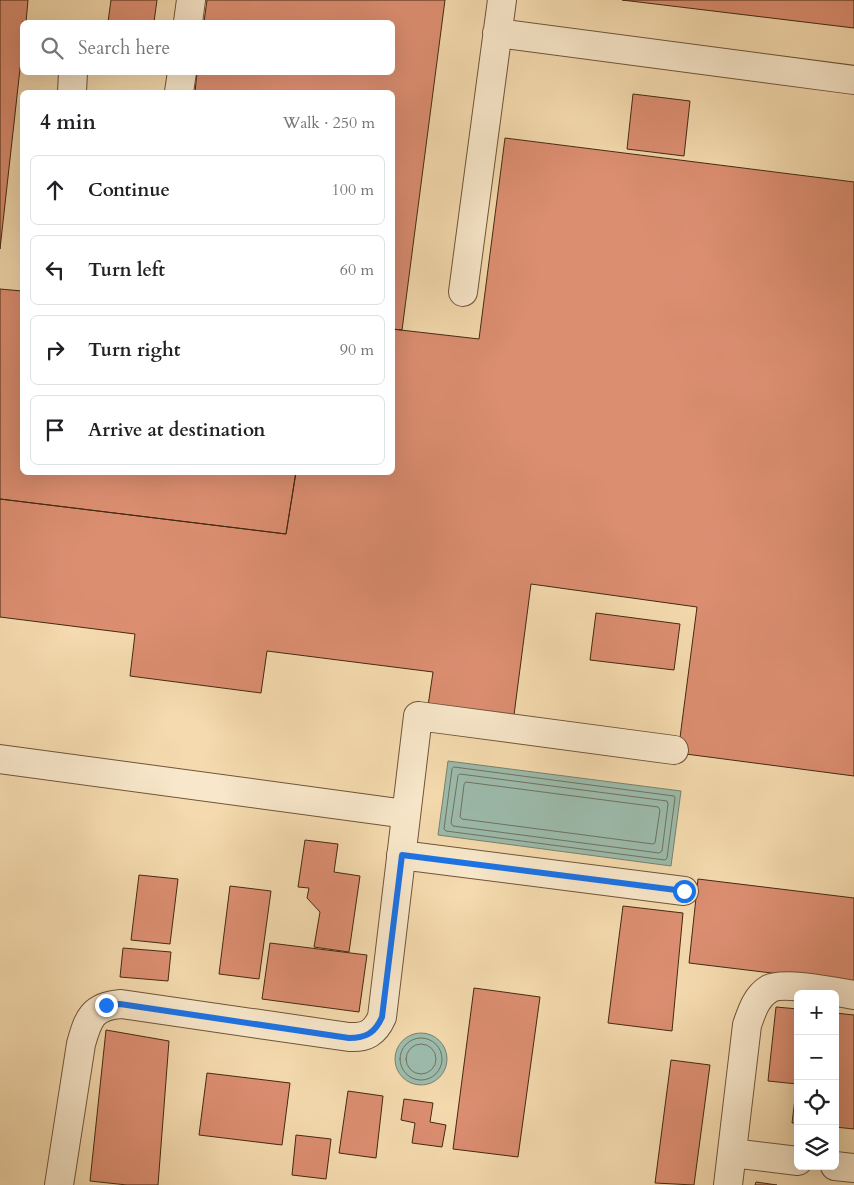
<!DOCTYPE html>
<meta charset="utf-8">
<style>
body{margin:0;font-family:Cardo,serif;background:#f6f6f6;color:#202124}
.controls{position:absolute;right:15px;bottom:15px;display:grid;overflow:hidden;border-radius:8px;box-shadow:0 5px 20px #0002}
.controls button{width:45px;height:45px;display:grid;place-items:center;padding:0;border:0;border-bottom:1px solid #e0e0e0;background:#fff;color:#202124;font:25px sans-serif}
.stop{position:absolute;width:15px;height:15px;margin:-11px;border:4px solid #1a73e8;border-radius:50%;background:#fff}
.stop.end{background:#1a73e8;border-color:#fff;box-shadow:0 1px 5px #0008}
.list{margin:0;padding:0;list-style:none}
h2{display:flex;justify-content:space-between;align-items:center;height:65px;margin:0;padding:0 20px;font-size:21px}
h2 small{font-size:16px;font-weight:400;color:#757577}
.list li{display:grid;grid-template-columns:32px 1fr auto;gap:15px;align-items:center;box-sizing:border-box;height:70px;margin:0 10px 10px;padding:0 10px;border:1px solid #e0e0e0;border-radius:8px}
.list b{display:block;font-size:19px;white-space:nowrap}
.list em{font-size:16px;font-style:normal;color:#757577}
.icon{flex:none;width:28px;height:28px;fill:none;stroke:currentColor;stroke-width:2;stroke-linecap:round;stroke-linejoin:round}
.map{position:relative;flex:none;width:854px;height:1185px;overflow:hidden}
.search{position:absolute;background:#fff;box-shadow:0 5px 20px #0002;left:20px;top:20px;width:375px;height:55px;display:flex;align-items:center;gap:12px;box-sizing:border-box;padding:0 18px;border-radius:8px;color:#757577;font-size:19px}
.panel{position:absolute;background:#fff;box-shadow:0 5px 20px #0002;left:20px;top:90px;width:375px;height:385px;border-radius:8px}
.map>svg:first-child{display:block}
</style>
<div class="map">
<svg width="854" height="1185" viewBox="0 0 854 1185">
<rect width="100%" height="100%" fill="#f4daae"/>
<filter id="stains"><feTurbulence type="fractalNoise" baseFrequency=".004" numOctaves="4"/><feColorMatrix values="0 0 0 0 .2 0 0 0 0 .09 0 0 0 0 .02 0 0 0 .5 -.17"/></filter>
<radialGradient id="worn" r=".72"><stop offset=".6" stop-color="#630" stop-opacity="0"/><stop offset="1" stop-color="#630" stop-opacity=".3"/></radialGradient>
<path fill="#9cbbac" stroke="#78816e" d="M448,761L681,791L671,866L438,835Z
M395 1059a26 26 0 1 1 52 0a26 26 0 1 1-52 0Z"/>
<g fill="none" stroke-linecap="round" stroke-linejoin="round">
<path stroke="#70725e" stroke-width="1" d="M454,767L674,796L675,798L667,858L665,860L446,831L444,829L452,769Z
M460,774L667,801L668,804L662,851L659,853L453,826L451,823L458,776Z
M466,782L658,807L660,810L655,843L653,844L462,819L460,817L464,785Z
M400 1059a21 21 0 1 1 42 0a21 21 0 1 1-42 0Z
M406 1059a15 15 0 1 1 30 0a15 15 0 1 1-30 0Z"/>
</g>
<path fill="#dc8e71" stroke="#432910" d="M0,0H28L26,22H22V51L0,249Z
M111,0H157L154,22H108Z
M207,0H445L402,330L392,329V92H195L197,72H392V22H204Z
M622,0H854V28Z
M633,94L690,101L684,156L627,149Z
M505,138L854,182V776L678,753L697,607L531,584L514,715L428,706L433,672L267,651L261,693L130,676L135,634L0,617V499L286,534L296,472H392V329L479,339Z
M0,289L22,291V472H296L286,534L0,499Z
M596,613L680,624L674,670L590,660Z
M305,840L338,844L334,872L360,876L349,952L314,947L320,912L307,898L309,888L298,887Z
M139,875L178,879L170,944L131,940Z
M698,879L854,898V983L689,963Z
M230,886L271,891L259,979L219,974Z
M623,906L683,913L672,1031L608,1023Z
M270,943L367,955L359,1012L262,999Z
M123,948L171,952L168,981L120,977Z
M474,988L540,997L518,1157L453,1149Z
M776,1007L798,1009L797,1084L768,1081Z
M835,1013L854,1015V1129L835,1127Z
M106,1030L169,1041L158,1185H127L90,1181Z
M671,1060L710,1065L694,1185L655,1183Z
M207,1073L290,1083L282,1145L199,1135Z
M798,1074V1123H792Z
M348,1091L383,1096L376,1158L339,1153Z
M404,1099L433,1103L430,1122L446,1125L442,1147L412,1143L415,1123L401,1120Z
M296,1135L331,1139L326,1179L292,1175Z
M756,1182L777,1185H755Z"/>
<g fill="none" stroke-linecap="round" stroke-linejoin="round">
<defs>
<path id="minor" d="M188,22L191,0
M497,33L854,80
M72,92L73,72
M179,92L182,72
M463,292L502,0
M0,759L406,814
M401,855L684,891
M732,1153L798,1161
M835,1166L854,1168
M59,1185L81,1044C88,1019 92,1006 121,1004L349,1037C366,1038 375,1033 382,1017L418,716L674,750
M728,1185L747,1025C752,1011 756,997 769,989C783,981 836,992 854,995"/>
</defs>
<use href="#minor" stroke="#6f5538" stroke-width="30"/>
<use href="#minor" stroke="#f8e7ca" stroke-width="28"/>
</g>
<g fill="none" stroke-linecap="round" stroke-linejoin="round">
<path stroke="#1a73e8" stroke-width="6" d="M106,1005L120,1004L349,1038C366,1038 375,1033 382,1017L402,855L684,891"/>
</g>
<rect width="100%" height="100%" filter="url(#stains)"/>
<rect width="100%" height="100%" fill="url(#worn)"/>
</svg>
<div class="controls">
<button>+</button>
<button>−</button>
<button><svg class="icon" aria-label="locate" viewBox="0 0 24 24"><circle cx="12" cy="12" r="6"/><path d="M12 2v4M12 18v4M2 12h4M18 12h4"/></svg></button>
<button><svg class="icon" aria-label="layers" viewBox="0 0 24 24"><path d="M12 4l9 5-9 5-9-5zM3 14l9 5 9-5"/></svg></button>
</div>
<div class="stop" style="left:684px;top:891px"></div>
<div class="stop end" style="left:106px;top:1005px"></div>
<div class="search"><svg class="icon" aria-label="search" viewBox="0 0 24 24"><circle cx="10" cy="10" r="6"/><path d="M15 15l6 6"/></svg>Search here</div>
<section class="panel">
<h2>4 min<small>Walk · 250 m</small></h2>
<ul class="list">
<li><svg class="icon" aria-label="ahead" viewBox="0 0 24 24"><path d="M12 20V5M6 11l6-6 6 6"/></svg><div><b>Continue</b></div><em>100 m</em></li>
<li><svg class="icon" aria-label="left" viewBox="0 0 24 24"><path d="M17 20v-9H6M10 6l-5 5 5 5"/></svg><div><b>Turn left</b></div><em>60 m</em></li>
<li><svg class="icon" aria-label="right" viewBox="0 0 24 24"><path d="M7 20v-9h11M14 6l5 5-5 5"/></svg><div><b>Turn right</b></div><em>90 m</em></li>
<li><svg class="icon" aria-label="arrive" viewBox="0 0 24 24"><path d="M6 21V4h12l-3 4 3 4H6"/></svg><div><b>Arrive at destination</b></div></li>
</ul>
</section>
</div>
